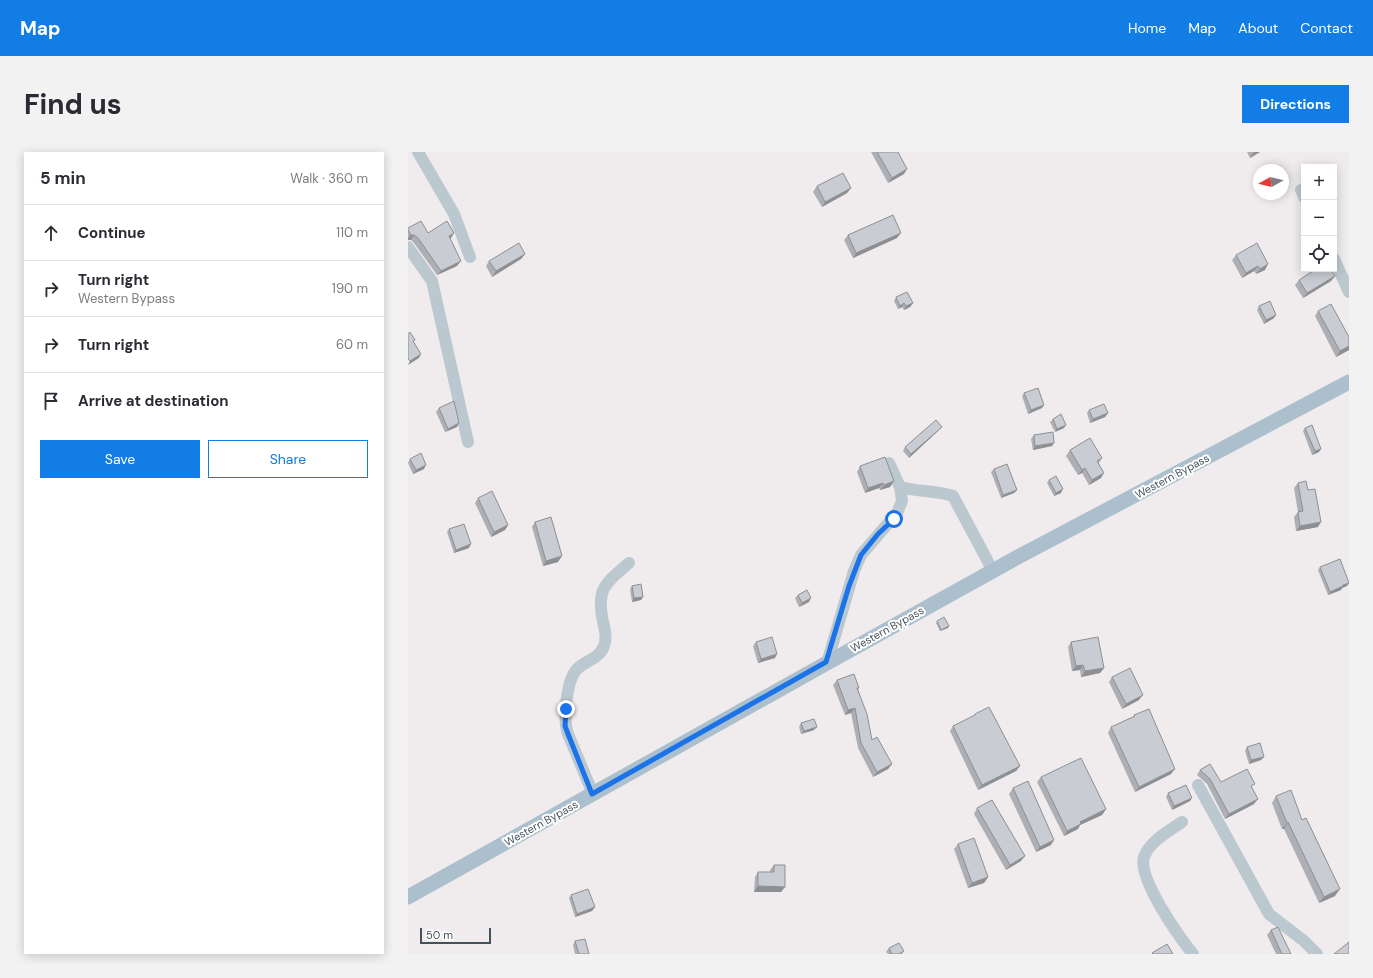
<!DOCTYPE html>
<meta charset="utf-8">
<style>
body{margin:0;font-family:"DM Sans",sans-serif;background:#f2f2f3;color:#2b2b33}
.controls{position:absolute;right:12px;top:12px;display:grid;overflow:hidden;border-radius:0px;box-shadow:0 2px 10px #0003}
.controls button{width:36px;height:36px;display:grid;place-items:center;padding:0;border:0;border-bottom:1px solid #e1e1e2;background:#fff;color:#2b2b33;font:20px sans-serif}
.compass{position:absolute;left:845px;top:12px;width:36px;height:36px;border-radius:50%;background:#fff;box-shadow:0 2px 10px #0003;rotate:262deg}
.scale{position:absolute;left:12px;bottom:10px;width:71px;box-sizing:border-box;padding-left:4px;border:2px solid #44525b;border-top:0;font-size:11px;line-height:14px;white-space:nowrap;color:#44525b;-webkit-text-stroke:3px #fff;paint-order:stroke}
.stop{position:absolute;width:12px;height:12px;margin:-9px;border:3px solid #1a73e8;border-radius:50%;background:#fff}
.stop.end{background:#1a73e8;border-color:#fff;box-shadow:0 1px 4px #0008}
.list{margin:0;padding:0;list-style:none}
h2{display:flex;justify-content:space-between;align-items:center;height:52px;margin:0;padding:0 16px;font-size:17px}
h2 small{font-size:13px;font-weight:400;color:#7c7c81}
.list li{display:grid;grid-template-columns:26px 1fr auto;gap:12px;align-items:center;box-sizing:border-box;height:56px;padding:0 16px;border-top:1px solid #e1e1e2}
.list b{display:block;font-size:15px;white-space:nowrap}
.list p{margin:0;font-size:13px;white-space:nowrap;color:#7c7c81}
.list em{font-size:13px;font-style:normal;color:#7c7c81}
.actions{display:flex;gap:8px;padding:12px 16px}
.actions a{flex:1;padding:9px 0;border:1px solid #127de4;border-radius:0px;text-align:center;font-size:14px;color:#127de4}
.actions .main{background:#127de4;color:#fff}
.icon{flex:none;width:22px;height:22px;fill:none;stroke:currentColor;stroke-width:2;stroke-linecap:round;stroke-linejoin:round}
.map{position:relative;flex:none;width:941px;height:802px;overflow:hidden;border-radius:0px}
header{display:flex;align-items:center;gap:24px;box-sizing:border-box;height:56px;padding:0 20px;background:#127de4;color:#fff}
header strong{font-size:19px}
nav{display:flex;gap:22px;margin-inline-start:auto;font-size:14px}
.intro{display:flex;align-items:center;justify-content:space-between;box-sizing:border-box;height:96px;padding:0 24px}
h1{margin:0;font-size:28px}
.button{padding:10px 18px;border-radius:0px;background:#127de4;color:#fff;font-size:14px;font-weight:700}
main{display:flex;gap:24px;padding:0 24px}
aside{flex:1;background:#fff;border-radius:0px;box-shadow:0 2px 10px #0003}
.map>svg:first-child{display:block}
</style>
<header>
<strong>Map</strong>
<nav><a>Home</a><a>Map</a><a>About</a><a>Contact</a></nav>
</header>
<div class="intro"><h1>Find us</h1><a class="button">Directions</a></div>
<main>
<aside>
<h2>5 min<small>Walk · 360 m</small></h2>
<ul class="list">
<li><svg class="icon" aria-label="ahead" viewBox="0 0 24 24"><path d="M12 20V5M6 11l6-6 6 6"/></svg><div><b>Continue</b></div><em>110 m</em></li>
<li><svg class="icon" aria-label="right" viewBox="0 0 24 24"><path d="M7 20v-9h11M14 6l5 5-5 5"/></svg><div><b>Turn right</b><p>Western Bypass</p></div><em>190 m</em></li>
<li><svg class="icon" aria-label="right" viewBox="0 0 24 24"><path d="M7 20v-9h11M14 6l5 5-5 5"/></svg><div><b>Turn right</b></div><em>60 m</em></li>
<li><svg class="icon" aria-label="arrive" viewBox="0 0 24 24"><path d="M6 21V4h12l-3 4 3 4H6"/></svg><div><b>Arrive at destination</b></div></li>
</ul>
<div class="actions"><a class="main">Save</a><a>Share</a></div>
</aside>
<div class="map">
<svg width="941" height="802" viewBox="0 0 941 802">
<rect width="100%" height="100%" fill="#f0eced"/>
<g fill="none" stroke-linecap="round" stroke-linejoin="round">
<path stroke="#bcc8d0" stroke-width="12" d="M10,0L46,62L62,105
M893,38L896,45
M0,95L24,129L60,290
M926,107L941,140
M481,311L492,335C510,340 527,338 545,344L585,419
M419,511L446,419L453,403L489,361L494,349L492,335
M790,633L861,762L896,789L909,802
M185,642L160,582C155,568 158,529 169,517C177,509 192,506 196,494C199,486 197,478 195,470C188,436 197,432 221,411
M774,670C761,679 742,689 736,705C729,726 772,786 785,802"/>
<path stroke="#abbfcd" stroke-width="15" d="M0,745L419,511L608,406L941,230"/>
</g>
<path fill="#adafb5" d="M463,0H490L496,22L480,31Z
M839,0H852L842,6Z
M409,34L443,36L439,41L414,55L405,40Z
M0,76L42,86L49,114L29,123L6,91L3,88H0Z
M440,83L489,86L445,106L436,88Z
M117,102L113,107L84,125L78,114L81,109Z
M828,103L857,118L848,122L846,119L834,126L824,108Z
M891,128L923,129L895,146L887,133Z
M488,145L505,151L502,155L496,158L494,155L490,157L486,149Z
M851,154L868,163L866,166L856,172L849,158Z
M910,159L941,185V198L928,205L907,164Z
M616,241L634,256L620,262L614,244Z
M31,256L49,275L37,280L28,260Z
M681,258L700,261L697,265L682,271L679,261Z
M645,267L656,276L647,280L642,270Z
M897,276L911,300L904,303L895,279Z
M531,278L501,306L495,299L497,295Z
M626,283L646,291L644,294L625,298L623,287Z
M662,298L694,306L691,311L693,326L681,333L674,321L670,323L658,304Z
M2,307L16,317L5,322L0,311Z
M452,314L486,329L482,335L472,338L471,336L457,341L449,320Z
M586,317L609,338L606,341L593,346L583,320Z
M641,328L653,341L646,344L639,331Z
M890,331L910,375L888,379L886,365L890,360L886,336Z
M70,346L100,373L97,378L83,385L67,351Z
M127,370L150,410L135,414L124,375Z
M41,377L61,396L46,401L39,380Z
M912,415L939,434L934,436L933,438L920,443L910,418Z
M224,434L235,445L233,448L224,450L222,437Z
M390,443L401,450L391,455L387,446Z
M529,469L540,476L532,479L528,471Z
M348,490L367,506L350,511L345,494Z
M663,490L696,516L692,521L673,525L672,518L664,519L660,495Z
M704,525L731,548L714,557L701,530Z
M429,528L451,536L450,537L464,588L484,612L480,617L465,625L450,596L443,561L437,563L425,533Z
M567,562L612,614L608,619L570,638L542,579L545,574L566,564Z
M726,563L763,622L727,640L700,581L703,575L725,565Z
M393,571L406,578L393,582L391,575Z
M839,595L853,608L841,612L837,599Z
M792,618L813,630L844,636L846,652L817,667L799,632L789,623Z
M633,625L698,657L694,663L672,673L670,677L656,684L629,630Z
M605,636L643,693L628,700L601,642Z
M760,641L782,649L764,658L758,645Z
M868,644L894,668L927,744L911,751L876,677H874L864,651Z
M569,656L613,709L598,718L566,662Z
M550,692L580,725L576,731L560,736L546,697Z
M366,713L373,740H346L347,725L350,720H362V718Z
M163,743L187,755L184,759L167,765L161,746Z
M863,778L883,802H868L859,783Z
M167,789L181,802H167L165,793Z
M481,796L496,799L494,802H480L478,800Z"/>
<path fill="#8d8f93" d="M847,0H852L842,6L845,1Z
M499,17L496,22L480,31L484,26Z
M443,36L439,41L414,55L417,50Z
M46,81L43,86L38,89L41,84Z
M493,81L489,86L445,106L448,101Z
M3,83H6L3,88H0V86Z
M117,102L113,107L84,125L88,119Z
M53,109L49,114L29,123L33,119Z
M860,112L857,118L848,122L852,117Z
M850,114L846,119L834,126L838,121Z
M927,124L923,129L895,146L899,141Z
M496,151L494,155L490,157L492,154Z
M505,151L502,155L496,158L498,154Z
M868,163L866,166L856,172L858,168Z
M941,194V198L928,205L932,199Z
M13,202L11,206L0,213L2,209Z
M636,253L634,256L620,262L623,258Z
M700,261L697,265L682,271L685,267Z
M51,271L49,275L37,280L40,277Z
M658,273L656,276L647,280L649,277Z
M534,275L531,278L501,306L503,302Z
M646,291L644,294L625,298L627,294Z
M913,297L911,300L904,303L907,299Z
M18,313L16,317L5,322L8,318Z
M677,316L674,321L670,323L674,318Z
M696,321L693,326L681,333L684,328Z
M486,329L482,335L472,338L476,333Z
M475,331L471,336L457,341L460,336Z
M655,337L653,341L646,344L648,341Z
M609,338L606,341L593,346L595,343Z
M913,370L910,375L888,379L892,374Z
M100,373L97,378L83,385L86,380Z
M63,392L61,396L46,401L48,398Z
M154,404L150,410L135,414L138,409Z
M941,431L939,434L934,436L933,438L920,443L922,440L935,433Z
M235,445L233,448L224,450L226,446Z
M403,446L401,450L391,455L394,451Z
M541,474L540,476L532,479L533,478Z
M369,502L367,506L350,511L353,507Z
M675,513L672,518L664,519L668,514Z
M696,516L692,521L673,525L677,519Z
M735,543L731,548L714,557L718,552Z
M447,556L443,561L437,563L440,558Z
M409,575L406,578L393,582L396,579Z
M856,605L853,608L841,612L843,608Z
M484,612L480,617L465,625L469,620Z
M612,614L608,619L570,638L574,633Z
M767,617L763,622L727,640L731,635Z
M784,646L782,649L764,658L766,654Z
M850,647L846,652L817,667L821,662Z
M698,657L694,663L672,673L670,677L656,684L659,679L672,670Z
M880,670L876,677H874L879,671Z
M646,688L643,693L628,700L632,695Z
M617,704L613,709L598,718L602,713Z
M580,725L576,731L560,736L564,731Z
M350,734L377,735L373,740H346Z
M932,737L927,744L911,751L916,745Z
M187,755L184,759L167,765L169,762Z"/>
<path fill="#c9ccd2" stroke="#8d8f93" d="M469,0H490L499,17L484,26Z
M435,21L443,36L417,50L409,34Z
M485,63L493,81L448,101L440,83Z
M13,69L20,81L39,69L46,81L41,84L53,109L33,119L10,86L6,83H3L0,78V76Z
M111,91L117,102L88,119L81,109Z
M849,91L860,112L852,117L850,114L838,121L828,103Z
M908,117H922L927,124L899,141L891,128Z
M499,140L505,151L498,154L496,151L492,154L488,145Z
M862,149L868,163L858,168L851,154Z
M923,152L941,185V194L932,199L910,159Z
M2,180L7,188L5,189L13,202L2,209L0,207V182Z
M630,236L636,253L623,258L616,241Z
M46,249L51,271L40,277L31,256Z
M696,252L700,261L685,267L681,258Z
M653,262L658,273L649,277L645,267Z
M528,268L534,275L503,302L497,295Z
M904,273L913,297L907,299L897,276Z
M645,280L646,291L627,294L626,283Z
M682,286L694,306L689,309L696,321L684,328L677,316L674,318L662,298Z
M13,301L18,313L8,318L2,307Z
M477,305L486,329L476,333L475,331L460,336L452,314Z
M599,312L609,338L595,343L586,317Z
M648,324L655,337L648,341L641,328Z
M898,329L900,338L907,337L913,370L892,374L890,360L895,359L890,331Z
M84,339L100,373L86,380L70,346Z
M143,365L154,404L138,409L127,370Z
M56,372L63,392L48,398L41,377Z
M932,407L941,431L935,433V434L922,440L912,415Z
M233,432L235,445L226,446L224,434Z
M399,438L403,446L394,451L390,443Z
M536,465L541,474L533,478L529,469Z
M364,485L369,502L353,507L348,490Z
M690,485L696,516L677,519L675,513L668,514L663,490Z
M722,516L735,543L718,552L704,525Z
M446,522L451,536H449L459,562L464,588L469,585L484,612L469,620L453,591L447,556L440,558L429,528Z
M581,555L612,614L574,633L545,574L567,563V562Z
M741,557L767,617L731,635L703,575L727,564L726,563Z
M406,567L409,575L396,579L393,571Z
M852,591L856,605L843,608L839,595Z
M673,606L698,657L672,670L673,672L659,679L633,625Z
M802,612L813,630L839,617L847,632L843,634L850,647L821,662L802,627L792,618Z
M620,629L646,688L632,695L605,636Z
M778,633L784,646L766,654L760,641Z
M883,638L894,668L898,666L932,737L916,745L880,670L879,671L868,644Z
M584,648L617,704L602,713L569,656Z
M566,686L580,725L564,731L550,692Z
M366,713H377V735L350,734V720H366Z
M180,737L187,755L169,762L163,743Z
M870,775L883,802H874L863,778Z
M177,787L181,802H171L167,789Z
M941,790V802H926Z
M491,791L496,799L491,802H484L481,796Z
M759,792L765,802H745L744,801Z"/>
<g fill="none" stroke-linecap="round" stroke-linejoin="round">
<path stroke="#1a73e8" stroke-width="5" d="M158,557L157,574L160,582L184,642L418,510L441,434L453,403L470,382L486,367"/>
</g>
<g text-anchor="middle" stroke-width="4" stroke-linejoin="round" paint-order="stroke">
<g font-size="11" fill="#44525b" stroke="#fff">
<text transform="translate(764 324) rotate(-28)" y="4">Western Bypass</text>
<text transform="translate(479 477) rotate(-29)" y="4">Western Bypass</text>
<text transform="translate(133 671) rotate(-29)" y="4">Western Bypass</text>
</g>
</g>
</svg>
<div class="controls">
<button>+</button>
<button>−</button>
<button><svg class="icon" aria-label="locate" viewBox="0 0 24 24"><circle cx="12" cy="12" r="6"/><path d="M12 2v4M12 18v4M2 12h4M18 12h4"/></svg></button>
</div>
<svg class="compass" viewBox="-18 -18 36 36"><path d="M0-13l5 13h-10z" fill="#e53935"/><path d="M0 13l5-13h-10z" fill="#7c7c81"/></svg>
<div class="scale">50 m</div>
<div class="stop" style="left:486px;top:367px"></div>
<div class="stop end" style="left:158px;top:557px"></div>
</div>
</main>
